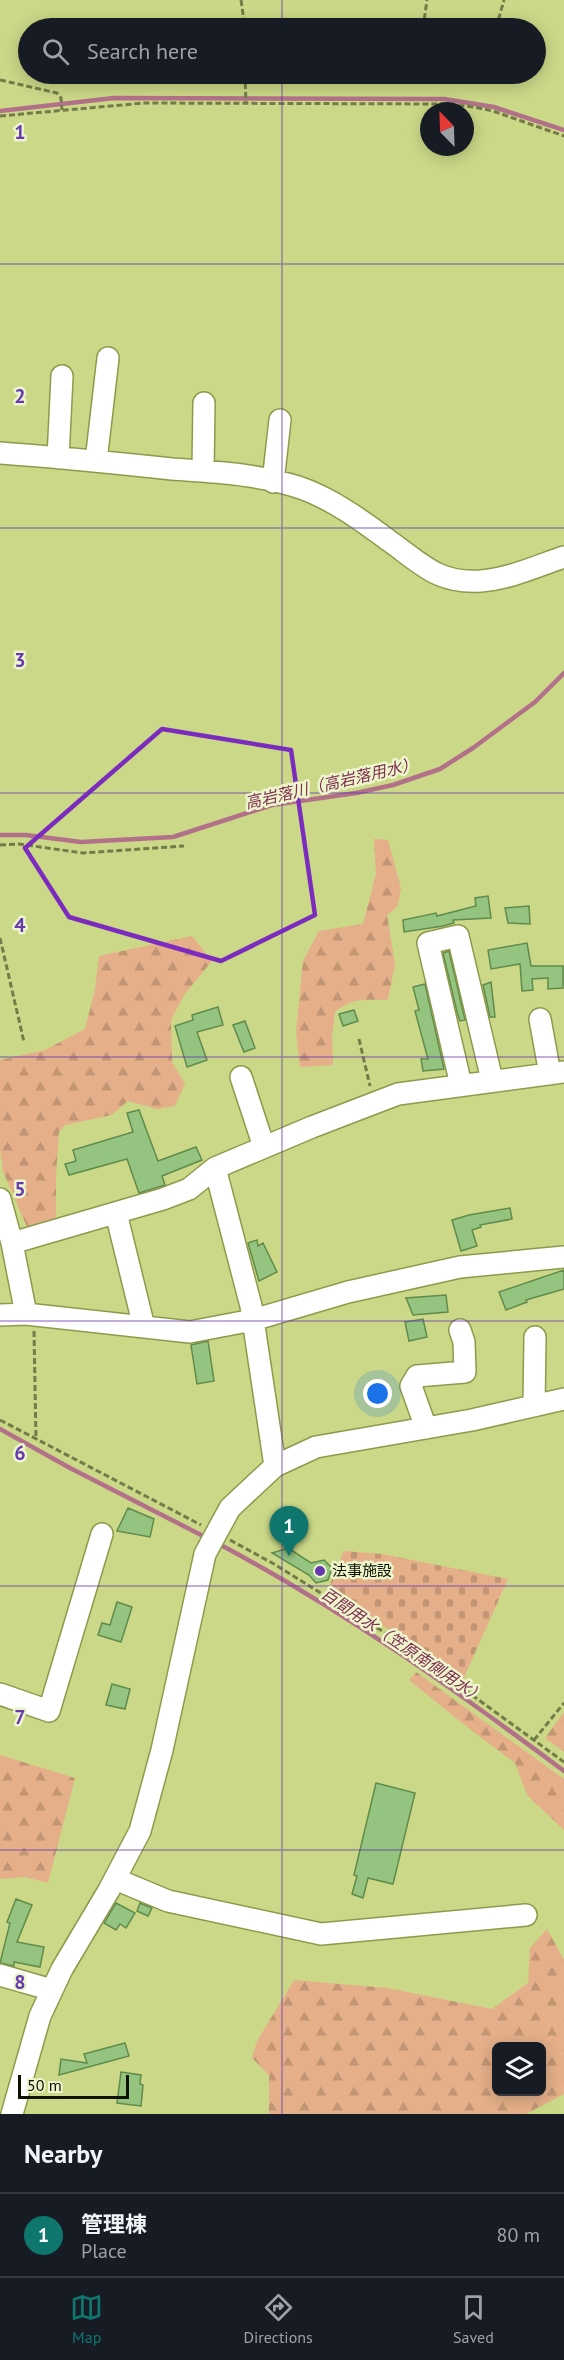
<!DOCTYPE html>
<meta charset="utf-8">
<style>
body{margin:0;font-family:"PT Sans","Noto Sans JP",sans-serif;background:#20242c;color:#f1f3f6}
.controls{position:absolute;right:18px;bottom:18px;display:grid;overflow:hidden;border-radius:9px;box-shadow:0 3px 15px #0003}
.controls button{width:54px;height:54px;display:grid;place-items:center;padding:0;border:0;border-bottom:2px solid #363941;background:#171b24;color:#f1f3f6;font:30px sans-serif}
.compass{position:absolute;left:420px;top:102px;width:54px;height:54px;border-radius:50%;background:#171b24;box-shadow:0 3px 15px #0003;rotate:337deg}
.scale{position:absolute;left:18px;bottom:15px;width:111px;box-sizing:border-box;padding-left:6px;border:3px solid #0f1200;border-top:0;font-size:16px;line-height:21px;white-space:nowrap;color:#0f1200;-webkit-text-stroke:4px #edf5cd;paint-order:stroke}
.you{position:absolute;left:378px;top:1394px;width:21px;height:21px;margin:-15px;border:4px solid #fff;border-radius:50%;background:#1a73e8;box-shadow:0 0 0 9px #1a73e833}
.badge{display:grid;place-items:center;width:39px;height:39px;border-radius:50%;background:#0f766e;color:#fff;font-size:20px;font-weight:700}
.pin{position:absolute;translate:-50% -50px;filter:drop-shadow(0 2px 3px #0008)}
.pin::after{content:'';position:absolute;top:32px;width:21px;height:18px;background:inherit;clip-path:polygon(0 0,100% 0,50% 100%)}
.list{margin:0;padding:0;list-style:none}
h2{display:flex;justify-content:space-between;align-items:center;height:78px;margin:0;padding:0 24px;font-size:26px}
h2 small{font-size:20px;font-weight:400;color:#9ea1a6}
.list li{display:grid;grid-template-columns:39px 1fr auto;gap:18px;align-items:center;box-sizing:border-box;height:84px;padding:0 24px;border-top:2px solid #363941}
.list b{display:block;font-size:22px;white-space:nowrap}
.list p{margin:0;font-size:20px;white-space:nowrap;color:#9ea1a6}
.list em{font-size:20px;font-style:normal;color:#9ea1a6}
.icon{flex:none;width:33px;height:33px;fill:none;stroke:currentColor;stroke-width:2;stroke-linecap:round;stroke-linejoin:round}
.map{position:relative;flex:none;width:564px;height:2114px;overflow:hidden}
.search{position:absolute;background:#171b24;box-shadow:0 3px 15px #0003;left:18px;right:18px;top:18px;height:66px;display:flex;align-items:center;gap:15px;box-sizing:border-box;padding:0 21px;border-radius:33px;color:#9ea1a6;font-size:22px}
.sheet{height:162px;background:#171b24}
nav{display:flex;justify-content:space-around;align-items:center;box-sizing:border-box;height:84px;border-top:2px solid #363941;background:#171b24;font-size:16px;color:#9ea1a6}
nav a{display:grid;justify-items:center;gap:3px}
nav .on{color:#0f766e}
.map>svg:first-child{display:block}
</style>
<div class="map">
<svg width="564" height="2114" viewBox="0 0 564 2114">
<defs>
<pattern id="forest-firs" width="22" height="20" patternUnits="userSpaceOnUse" patternTransform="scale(1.5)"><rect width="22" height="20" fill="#e4af89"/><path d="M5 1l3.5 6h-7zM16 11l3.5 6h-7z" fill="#c29674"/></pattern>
<pattern id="cemetery-stones" width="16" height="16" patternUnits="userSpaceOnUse" patternTransform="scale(1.5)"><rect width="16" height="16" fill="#e4af89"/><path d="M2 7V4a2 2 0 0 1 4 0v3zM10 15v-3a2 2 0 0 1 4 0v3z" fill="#c29674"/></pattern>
</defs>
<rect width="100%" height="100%" fill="#cbd887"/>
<path fill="url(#forest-firs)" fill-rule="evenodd" d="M374,839L388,840L401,888L398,906L387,915L395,964L388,1000C366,1000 352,997 335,1012L332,1037L333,1065L300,1067L296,1032L303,961L319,931L363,924L376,874Z
M192,936L212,961L184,995L171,1020L172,1062L185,1084L175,1106L157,1109L128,1101L112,1115L65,1125L59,1132L56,1176V1221L27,1227L3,1171L0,1149V1060L45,1050L85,1029L95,989L99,956Z
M416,1672L564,1779V1830L527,1795L515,1763L471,1730L409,1680Z
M564,1712V1752L545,1738Z
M0,1755L75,1778L48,1883L25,1877L0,1879Z
M547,1929L564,1960V2094L526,2114H269V2075L252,2058L257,2041L294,1980L387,1988L492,2009L528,1983L530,1948ZM496,2046H542V2092H496Z"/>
<path fill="url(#cemetery-stones)" d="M344,1551L382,1554L508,1579L461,1684L394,1633L327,1591Z"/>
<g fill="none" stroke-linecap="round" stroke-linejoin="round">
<path stroke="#b27189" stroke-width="4.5" d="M0,111L114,98L444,99L494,107L564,130
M0,835H26L81,842L173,837L272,805L356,793L393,785L440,769L473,748L535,702L564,673
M0,1429L70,1468L207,1538
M217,1543C340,1608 453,1688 564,1771"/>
</g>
<path fill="#95c480" stroke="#608b4b" stroke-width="1.5" d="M488,896L491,918L453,920L454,923L443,926L404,932L403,920L436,913L437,916L476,906L475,898Z
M529,906L530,924L508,923L505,908Z
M527,943L531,966H563V988L548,989V978L532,979L533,990L522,991L520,964L491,969L488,950Z
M449,951L465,1020L460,1021L457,1012L443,953Z
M491,982L495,1017H490L483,985Z
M425,984L444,1069L423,1071L421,1059H428L415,1011L419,1010L413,987Z
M218,1007L223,1025L197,1032L207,1060L187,1067L175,1026L193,1020L192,1015Z
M354,1010L358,1021L343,1026L339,1014Z
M245,1021L255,1048L244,1052L233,1025Z
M139,1110L158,1161L196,1147L202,1160L162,1176L165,1185L139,1193L127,1159L69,1175L65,1164L76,1161L73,1150L133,1132L127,1113Z
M510,1208L512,1219L480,1225L481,1227L472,1230L477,1246L461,1251L452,1220L469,1215Z
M257,1240L258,1246L263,1243L277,1272L259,1281L248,1243Z
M564,1270V1289L526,1300L527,1302L506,1310L499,1292Z
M446,1295L448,1312L413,1315L406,1298Z
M423,1319L427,1337L409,1341L405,1322Z
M208,1341L214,1381L197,1384L191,1345Z
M128,1508L154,1519L150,1537L117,1531Z
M288,1548L311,1563L324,1560L332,1568L328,1580L316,1583L309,1575L272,1553Z
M117,1602L132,1607L121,1642L98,1635L102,1623L110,1625Z
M112,1684L130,1689L125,1709L106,1705Z
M376,1783L415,1793L393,1884L368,1878L363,1898L352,1894L357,1876L354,1875Z
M16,1899L32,1905L17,1942L44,1947L40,1967L14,1962V1966L0,1963L10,1923L7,1922Z
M116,1903L135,1913L126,1928L120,1924L116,1930L104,1923Z
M140,1903L152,1908L148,1916L137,1911Z
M125,2043L129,2056L59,2075L61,2059L87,2063L84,2054Z
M121,2072L141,2075L140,2084L143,2085L141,2106L117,2103Z"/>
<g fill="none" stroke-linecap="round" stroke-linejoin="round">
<defs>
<path id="minor" d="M0,453C58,457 115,463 172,469C214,472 258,474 298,487C331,498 361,520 388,540C421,563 437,584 481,581C509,579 537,566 564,557
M58,458L62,376
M96,461L108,358
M203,471L204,403
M273,482L280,420
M540,1019L550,1074
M241,1077L264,1147
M461,1085L428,943L458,936L492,1080
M0,1199L12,1243L26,1314
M116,1213L144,1327
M12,1243L163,1199L189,1189L215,1168
M0,1315L26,1314L190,1332L253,1320L348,1292L460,1267L564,1257
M534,1406L535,1337
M426,1428L411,1386L417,1376L465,1372L464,1342L460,1330
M275,1466L251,1306L215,1168L312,1127L398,1094L564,1072
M0,1694L49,1711L102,1534
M115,1879L168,1901L321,1934L526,1915
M0,1975L52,1990
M12,2114L40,2016L62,1969L109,1890L140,1831L162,1750L205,1554L230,1508L275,1466L316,1447L472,1420L564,1399"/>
</defs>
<use href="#minor" stroke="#8e9a4b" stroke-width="24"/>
<path stroke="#737c48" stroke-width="3" stroke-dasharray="6 3" stroke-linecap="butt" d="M241,0L245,28
M423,28L427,0
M496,28L504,0
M245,74L246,104
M0,80L57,93L61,98L62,110
M0,116L144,103L443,104L474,107L493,111L564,136
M0,845L19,844L83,853L184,846
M0,938L24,1042
M359,1039L370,1086
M34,1331L36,1440
M0,1420L201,1525
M230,1540L274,1564L395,1639L564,1762
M534,1740L564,1703"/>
<use href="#minor" stroke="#fff" stroke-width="21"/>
</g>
<path fill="none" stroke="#7b2cbf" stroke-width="4.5" stroke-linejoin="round" d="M162,729L291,750L315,915L221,961L69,917L25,848Z"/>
<path fill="none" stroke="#6739b1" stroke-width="1.5" stroke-opacity="0.55" d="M282,0V28M282,74V2114M0,264H564M0,528H564M0,793H564M0,1057H564M0,1321H564M0,1586H564M0,1850H564"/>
<circle fill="#6739b1" stroke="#edf5cd" stroke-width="2" cx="320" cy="1571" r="6"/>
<g text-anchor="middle" stroke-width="5" stroke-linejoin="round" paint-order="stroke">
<g font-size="15" fill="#0f1200" stroke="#edf5cd" text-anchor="start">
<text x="332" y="1576">法事施設</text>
</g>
<g font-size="16" font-style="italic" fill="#7f2f51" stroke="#edf5cd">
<text transform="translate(331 783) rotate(-13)" y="6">高岩落川（高岩落用水）</text>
<text transform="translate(403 1645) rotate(34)" y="6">百間用水（笠原南側用水）</text>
</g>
</g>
<g font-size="20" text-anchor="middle" font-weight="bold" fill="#6739b1" stroke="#edf5cd" stroke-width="5" stroke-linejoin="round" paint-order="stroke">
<text x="20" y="139">1</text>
<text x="20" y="403">2</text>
<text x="20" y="667">3</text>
<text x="20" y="932">4</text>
<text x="20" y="1196">5</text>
<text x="20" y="1460">6</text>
<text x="20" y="1724">7</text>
<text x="20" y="1989">8</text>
</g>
</svg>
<div class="controls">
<button><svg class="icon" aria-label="layers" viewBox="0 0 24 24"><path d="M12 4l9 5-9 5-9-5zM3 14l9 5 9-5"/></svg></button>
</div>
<svg class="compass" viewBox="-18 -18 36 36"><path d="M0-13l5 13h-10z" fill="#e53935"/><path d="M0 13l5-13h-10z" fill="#9ea1a6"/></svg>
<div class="scale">50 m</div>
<div class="you"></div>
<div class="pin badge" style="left:289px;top:1556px">1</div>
<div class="search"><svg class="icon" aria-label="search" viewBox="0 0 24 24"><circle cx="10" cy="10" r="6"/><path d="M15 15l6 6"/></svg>Search here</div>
</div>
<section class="sheet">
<h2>Nearby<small></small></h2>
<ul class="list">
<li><span class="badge">1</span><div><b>管理棟</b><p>Place</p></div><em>80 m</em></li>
</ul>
</section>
<nav>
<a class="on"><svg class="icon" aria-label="map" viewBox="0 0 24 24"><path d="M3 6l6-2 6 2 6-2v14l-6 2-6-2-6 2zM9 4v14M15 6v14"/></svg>Map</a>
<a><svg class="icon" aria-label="directions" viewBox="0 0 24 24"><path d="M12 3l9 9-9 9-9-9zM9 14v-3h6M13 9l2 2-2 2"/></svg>Directions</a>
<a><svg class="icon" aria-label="saved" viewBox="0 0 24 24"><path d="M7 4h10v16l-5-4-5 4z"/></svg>Saved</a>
</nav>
